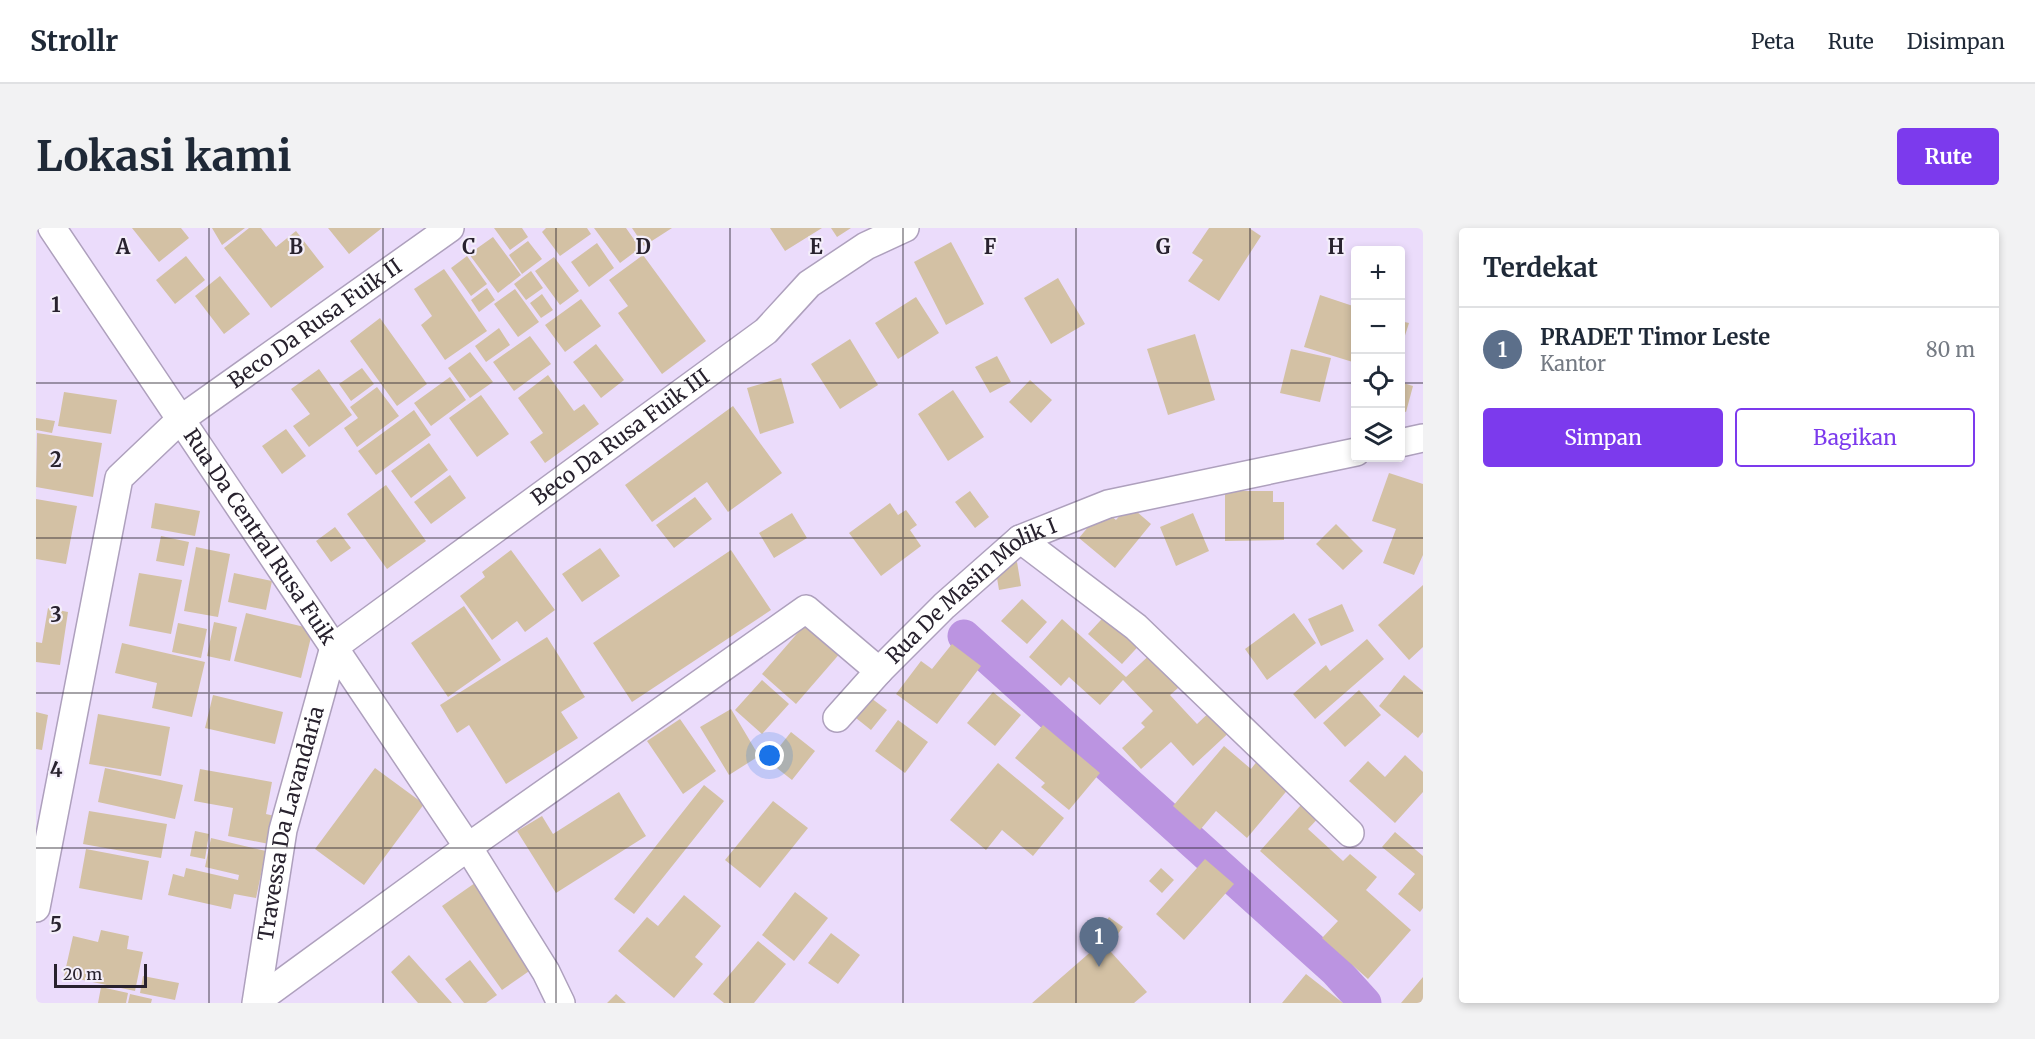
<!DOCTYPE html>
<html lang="id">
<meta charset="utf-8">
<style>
body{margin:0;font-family:Merriweather,serif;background:#f2f2f3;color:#1f2937}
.controls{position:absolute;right:18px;top:18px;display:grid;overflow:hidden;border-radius:6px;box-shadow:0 3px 9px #0003}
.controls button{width:54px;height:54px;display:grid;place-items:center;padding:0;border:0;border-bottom:2px solid #e0e1e3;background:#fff;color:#1f2937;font:30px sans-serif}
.scale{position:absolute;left:18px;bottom:15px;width:93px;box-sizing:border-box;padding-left:6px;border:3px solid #28222e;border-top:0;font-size:16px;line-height:21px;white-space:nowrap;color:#28222e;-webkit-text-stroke:4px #f4eefa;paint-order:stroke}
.you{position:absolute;left:734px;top:528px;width:21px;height:21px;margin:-15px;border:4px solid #fff;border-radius:50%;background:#1a73e8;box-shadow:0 0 0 9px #1a73e833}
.badge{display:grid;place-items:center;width:39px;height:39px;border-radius:50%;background:#7c3aed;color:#fff;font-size:20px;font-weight:700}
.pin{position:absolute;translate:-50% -50px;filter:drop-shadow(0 2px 3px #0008)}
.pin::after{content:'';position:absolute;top:32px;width:21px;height:18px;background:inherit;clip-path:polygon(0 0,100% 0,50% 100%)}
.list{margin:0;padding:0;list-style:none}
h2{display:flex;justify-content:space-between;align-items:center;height:78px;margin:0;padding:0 24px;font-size:26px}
h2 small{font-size:20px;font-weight:400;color:#747a83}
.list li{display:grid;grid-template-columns:39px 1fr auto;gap:18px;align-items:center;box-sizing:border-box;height:84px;padding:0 24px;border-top:2px solid #e0e1e3}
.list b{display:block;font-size:22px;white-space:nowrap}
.list p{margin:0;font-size:20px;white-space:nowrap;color:#747a83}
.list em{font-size:20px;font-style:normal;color:#747a83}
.actions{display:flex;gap:12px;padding:18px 24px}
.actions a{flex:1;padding:14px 0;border:2px solid #7c3aed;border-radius:6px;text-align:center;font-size:21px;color:#7c3aed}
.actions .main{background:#7c3aed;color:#fff}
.icon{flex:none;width:33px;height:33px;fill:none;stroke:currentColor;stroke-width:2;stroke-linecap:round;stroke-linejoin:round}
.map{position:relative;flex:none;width:1387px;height:775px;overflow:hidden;border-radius:6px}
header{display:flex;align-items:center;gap:36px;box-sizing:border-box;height:84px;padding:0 30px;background:#fff;border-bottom:2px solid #e0e1e3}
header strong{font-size:28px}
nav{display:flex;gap:33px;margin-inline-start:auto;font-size:21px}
.intro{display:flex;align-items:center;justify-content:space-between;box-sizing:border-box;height:144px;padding:0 36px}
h1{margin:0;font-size:42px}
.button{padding:15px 27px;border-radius:6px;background:#7c3aed;color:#fff;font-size:21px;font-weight:700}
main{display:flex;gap:36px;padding:0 36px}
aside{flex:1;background:#fff;border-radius:6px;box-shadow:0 3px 9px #0003}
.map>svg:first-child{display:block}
</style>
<header>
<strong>Strollr</strong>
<nav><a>Peta</a><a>Rute</a><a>Disimpan</a></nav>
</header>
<div class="intro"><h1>Lokasi kami</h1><a class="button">Rute</a></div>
<main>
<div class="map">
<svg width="1387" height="775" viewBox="0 0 1387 775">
<rect width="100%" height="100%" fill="#ebdcfb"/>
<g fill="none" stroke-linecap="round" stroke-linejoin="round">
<path stroke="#bb94e1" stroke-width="33" d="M928,408L1299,742L1329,775"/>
</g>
<path fill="#d3c1a4" d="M96,0H145L153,10L123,34Z
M176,0H209L186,17Z
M213,0H225L240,19L260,3L288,39L235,80L188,20Z
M292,0H346L313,26Z
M458,0H486L492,9L474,22Z
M510,0H551L555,6L524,28L506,4Z
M558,0H590L604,20L584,35Z
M596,0H636L608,18Z
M734,0H786L749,23Z
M795,0H815L801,9Z
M1173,0H1213L1225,8L1183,73L1152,53L1167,32L1156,25Z
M457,9L485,47L462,65L433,26Z
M492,13L506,31L486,46L473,27Z
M915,14L948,76L910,97L878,34Z
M561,15L578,40L553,59L535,34Z
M607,27L670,113L626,146L582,85L592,78L573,52Z
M150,28L169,52L139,76L120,52Z
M431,28L451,56L435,68L415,40Z
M518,29L543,63L524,77L499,43Z
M408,41L451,103L409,132L385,97L396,88L378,61Z
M495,43L507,60L490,72L478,56Z
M184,48L214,86L188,106L159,68Z
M1022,50L1049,96L1015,116L988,70Z
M451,60L459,72L443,84L435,72Z
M479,61L503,94L482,109L458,76Z
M506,66L517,82L505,90L494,75Z
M1284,67L1320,79V135L1268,119Z
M880,69L903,105L862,131L839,95Z
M545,71L565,98L529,124L509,97Z
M344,90L391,156L361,178L314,113Z
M1364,93L1373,95L1365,120H1364Z
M463,100L474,117L450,134L439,118Z
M1159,106L1179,172L1132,187L1111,121Z
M494,108L515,136L478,163L457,134Z
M814,111L842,157L804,181L775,136Z
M560,116L588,152L565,170L537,134Z
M1255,121L1295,130L1284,174L1244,165Z
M434,124L457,154L434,170L412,140Z
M961,128L975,154L954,165L939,139Z
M326,140L338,156L315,173L303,156Z
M283,141L316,187L273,219L257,198L274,186L255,161Z
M512,147L538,183L548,176L563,196L509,235L494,214L507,205L482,170Z
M414,149L430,172L395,198L378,175Z
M745,150L758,195L724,206L711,160Z
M994,152L1016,172L995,195L973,174Z
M1364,154L1377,158L1370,184L1364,182Z
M341,159L363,188L321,219L308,200L322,190L314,179Z
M917,162L948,209L912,233L882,186Z
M28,164L81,172L75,206L22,198Z
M445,167L473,206L441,229L413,190Z
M697,178L746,245L692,284L671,254L616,294L589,257Z
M378,182L395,207L340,247L322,223Z
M0,190L19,193L16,205L0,202Z
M250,201L270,228L246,246L226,218Z
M1,205L66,215L57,269L0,259Z
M393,215L412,242L375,270L355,243Z
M1353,245L1387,256V327L1378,347L1347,335L1360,301L1336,293Z
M414,247L430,270L395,296L378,274Z
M350,257L390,313L351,341L311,286Z
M934,263L953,289L939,300L919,274Z
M1189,263H1237V274H1248V312L1189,313Z
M659,269L676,291L638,320L620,297Z
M0,271L41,278L30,336L0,331Z
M119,275L164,283L159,308L115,300Z
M854,275L862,287L870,282L881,297L874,302L885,318L845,348L813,305Z
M1093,277L1115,296L1079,340L1043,310L1067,281L1080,292Z
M756,285L771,310L738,330L723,305Z
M1157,285L1173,323L1140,338L1124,299Z
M1300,296L1327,323L1307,342L1280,316Z
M299,299L315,320L295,334L280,313Z
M125,308L153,314L148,338L120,333Z
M160,319L194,326L182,389L148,383Z
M564,320L584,348L546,374L526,346Z
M475,322L519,382L489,404L481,393L456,412L424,368L449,349L446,344Z
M695,322L735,382L596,474L557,415Z
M981,334L985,358L963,362L959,338Z
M103,345L146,352L135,406L93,398Z
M198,345L236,353L230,382L192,374Z
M1387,357V419L1373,432L1342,397Z
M986,371L1011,394L991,416L965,393Z
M1306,376L1318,403L1285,418L1272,391Z
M428,378L465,432L412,469L375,415Z
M12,380L32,384L24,437L0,434V414L6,415Z
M1075,381L1109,411L1086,436L1052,406Z
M210,385L277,401L265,450L198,433Z
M1258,385L1280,415L1231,452L1209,421Z
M1026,391L1090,449L1120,421L1150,453L1134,467L1161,496L1180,478L1199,499L1157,538L1135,514L1105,541L1086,520L1109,499L1105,495L1117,483L1087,452L1064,477L1033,449L1025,458L993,429Z
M772,393L806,423L760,476L726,446Z
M178,394L201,399L194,433L171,428Z
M142,395L171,401L165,430L136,424Z
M511,409L549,469L525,484L542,510L470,556L433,497L421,505L404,477Z
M1331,411L1348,431L1279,491L1257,466L1290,437L1294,443Z
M86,415L169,434L156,489L116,480L121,455L79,445Z
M916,416L945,438L901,496L860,466L885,433L896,441Z
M1368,447L1387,463V504L1382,510L1343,478Z
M726,452L753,476L726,506L699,482Z
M1323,462L1345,487L1309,519L1287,495Z
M957,464L985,487L959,518L931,495Z
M177,467L247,484L239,516L169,500Z
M835,470L851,482L835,502L820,490Z
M695,481L723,528L693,547L664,499Z
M0,484L12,487L6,522L0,521Z
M62,486L134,499L125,548L53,536Z
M644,491L680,543L647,566L611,513Z
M862,492L892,514L869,545L839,523Z
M1007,497L1064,545L1033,582L1005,559L1009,555L979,530Z
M755,504L779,523L756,552L732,533Z
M1188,518L1215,541L1222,532L1254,559L1211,610L1180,583L1164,602L1137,578Z
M1369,527L1387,544V564L1359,595L1313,553L1332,533L1349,549Z
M962,535L1028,590L997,628L966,602L950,622L914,592Z
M69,540L147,557L139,591L62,574Z
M339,540L388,576L328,657L279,621Z
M164,541L236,554L230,586L243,589L238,617L192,608L197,580L158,573Z
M668,557L688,573L598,686L578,671Z
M583,564L610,608L520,665L481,603L506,588L517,606Z
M1273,568L1289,583L1272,601L1307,633L1314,626L1341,649L1330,662L1375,702L1332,751L1286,710L1302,693L1224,623Z
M737,573L772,600L724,660L689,632Z
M53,583L131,596L125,630L47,616Z
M159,603L173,606L169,631L154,628Z
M1359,604L1387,628V680L1384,684L1362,666L1379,646L1346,619Z
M175,610L230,623L220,670L198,666L195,681L132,667L137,646L148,649L150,640L202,652L203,647L169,639Z
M50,621L113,633L106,672L43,660Z
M1169,631L1198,656L1148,712L1120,686Z
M1125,640L1138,652L1126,665L1113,653Z
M439,655L499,739L466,762L406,678Z
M759,664L792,690L758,733L726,707Z
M648,667L685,698L659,729L667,736L638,770L582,723L611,689L622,698Z
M1073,689L1087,699L1076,714L1062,703Z
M65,702L93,708L91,721L107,724L99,763L28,748L37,708L62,714Z
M795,705L824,727L802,756L772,735Z
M722,713L750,736L718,775H688L677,766Z
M1066,714L1111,764L1098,775H996Z
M373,727L416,775H382L355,744Z
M434,732L461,767L450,775H428L409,751Z
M1270,746L1307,775H1246Z
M107,748L143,755L139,772L104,765Z
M1387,749V775H1365Z
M65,759L92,765L90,775H62Z
M94,766L116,771L115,775H92Z
M580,766L590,775H571Z"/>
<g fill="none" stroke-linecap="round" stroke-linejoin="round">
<defs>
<g id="street">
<path id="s1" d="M16,0L432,619L510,744L525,775"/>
<path d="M1364,215L1387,210"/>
<path d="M984,311L1100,399L1314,605"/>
<path d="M801,490L843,443"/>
<path id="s2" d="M0,680L83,250L145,191L414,0"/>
<path id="s3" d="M221,773L432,619L770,381L843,443L908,378L984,311L1072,276L1320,224"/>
<path id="s4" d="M220,775L247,602L298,419L730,103L773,56L830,18L869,0"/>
</g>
</defs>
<use href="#street" stroke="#aea0bd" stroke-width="30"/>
<use href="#street" stroke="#fff" stroke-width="27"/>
</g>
<path fill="none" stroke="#28222e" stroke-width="1.5" stroke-opacity="0.55" d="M173,0V775M347,0V775M520,0V775M694,0V775M867,0V775M1040,0V775M1214,0V775M0,155H1320M1364,155H1387M0,310H1387M0,465H1387M0,620H1387"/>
<g text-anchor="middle" stroke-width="4.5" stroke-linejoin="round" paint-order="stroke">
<g font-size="21" fill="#28222e" stroke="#f4eefa">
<text dy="7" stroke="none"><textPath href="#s2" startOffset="688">Beco Da Rusa Fuik II</textPath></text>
<text dy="7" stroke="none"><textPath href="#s4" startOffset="720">Beco Da Rusa Fuik III</textPath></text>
<text dy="7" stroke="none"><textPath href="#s1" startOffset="372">Rua Da Central Rusa Fuik</textPath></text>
<text dy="7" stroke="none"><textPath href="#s3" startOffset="894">Rua De Masin Molik I</textPath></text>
<text dy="7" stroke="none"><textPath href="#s4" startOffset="183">Travessa Da Lavandaria</textPath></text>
</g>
</g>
<g font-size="20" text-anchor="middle" font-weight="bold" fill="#28222e" stroke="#f4eefa" stroke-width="4.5" stroke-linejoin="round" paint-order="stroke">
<text x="87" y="26">A</text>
<text x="260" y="26">B</text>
<text x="433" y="26">C</text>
<text x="607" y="26">D</text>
<text x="780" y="26">E</text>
<text x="954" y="26">F</text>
<text x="1127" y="26">G</text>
<text x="1300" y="26">H</text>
<text x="20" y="84">1</text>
<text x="20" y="239">2</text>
<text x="20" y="394">3</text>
<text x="20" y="549">4</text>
<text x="20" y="704">5</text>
</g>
</svg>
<div class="controls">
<button>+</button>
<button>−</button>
<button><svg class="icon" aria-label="locate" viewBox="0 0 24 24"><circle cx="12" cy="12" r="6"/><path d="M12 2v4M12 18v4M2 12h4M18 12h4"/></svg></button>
<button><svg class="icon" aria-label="layers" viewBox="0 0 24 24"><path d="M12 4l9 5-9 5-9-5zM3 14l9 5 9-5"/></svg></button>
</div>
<div class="scale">20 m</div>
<div class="you"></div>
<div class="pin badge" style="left:1063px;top:739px;background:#5c6f8a">1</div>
</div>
<aside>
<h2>Terdekat<small></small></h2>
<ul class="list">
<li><span class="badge" style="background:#5c6f8a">1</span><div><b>PRADET Timor Leste</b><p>Kantor</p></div><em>80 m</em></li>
</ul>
<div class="actions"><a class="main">Simpan</a><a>Bagikan</a></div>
</aside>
</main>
